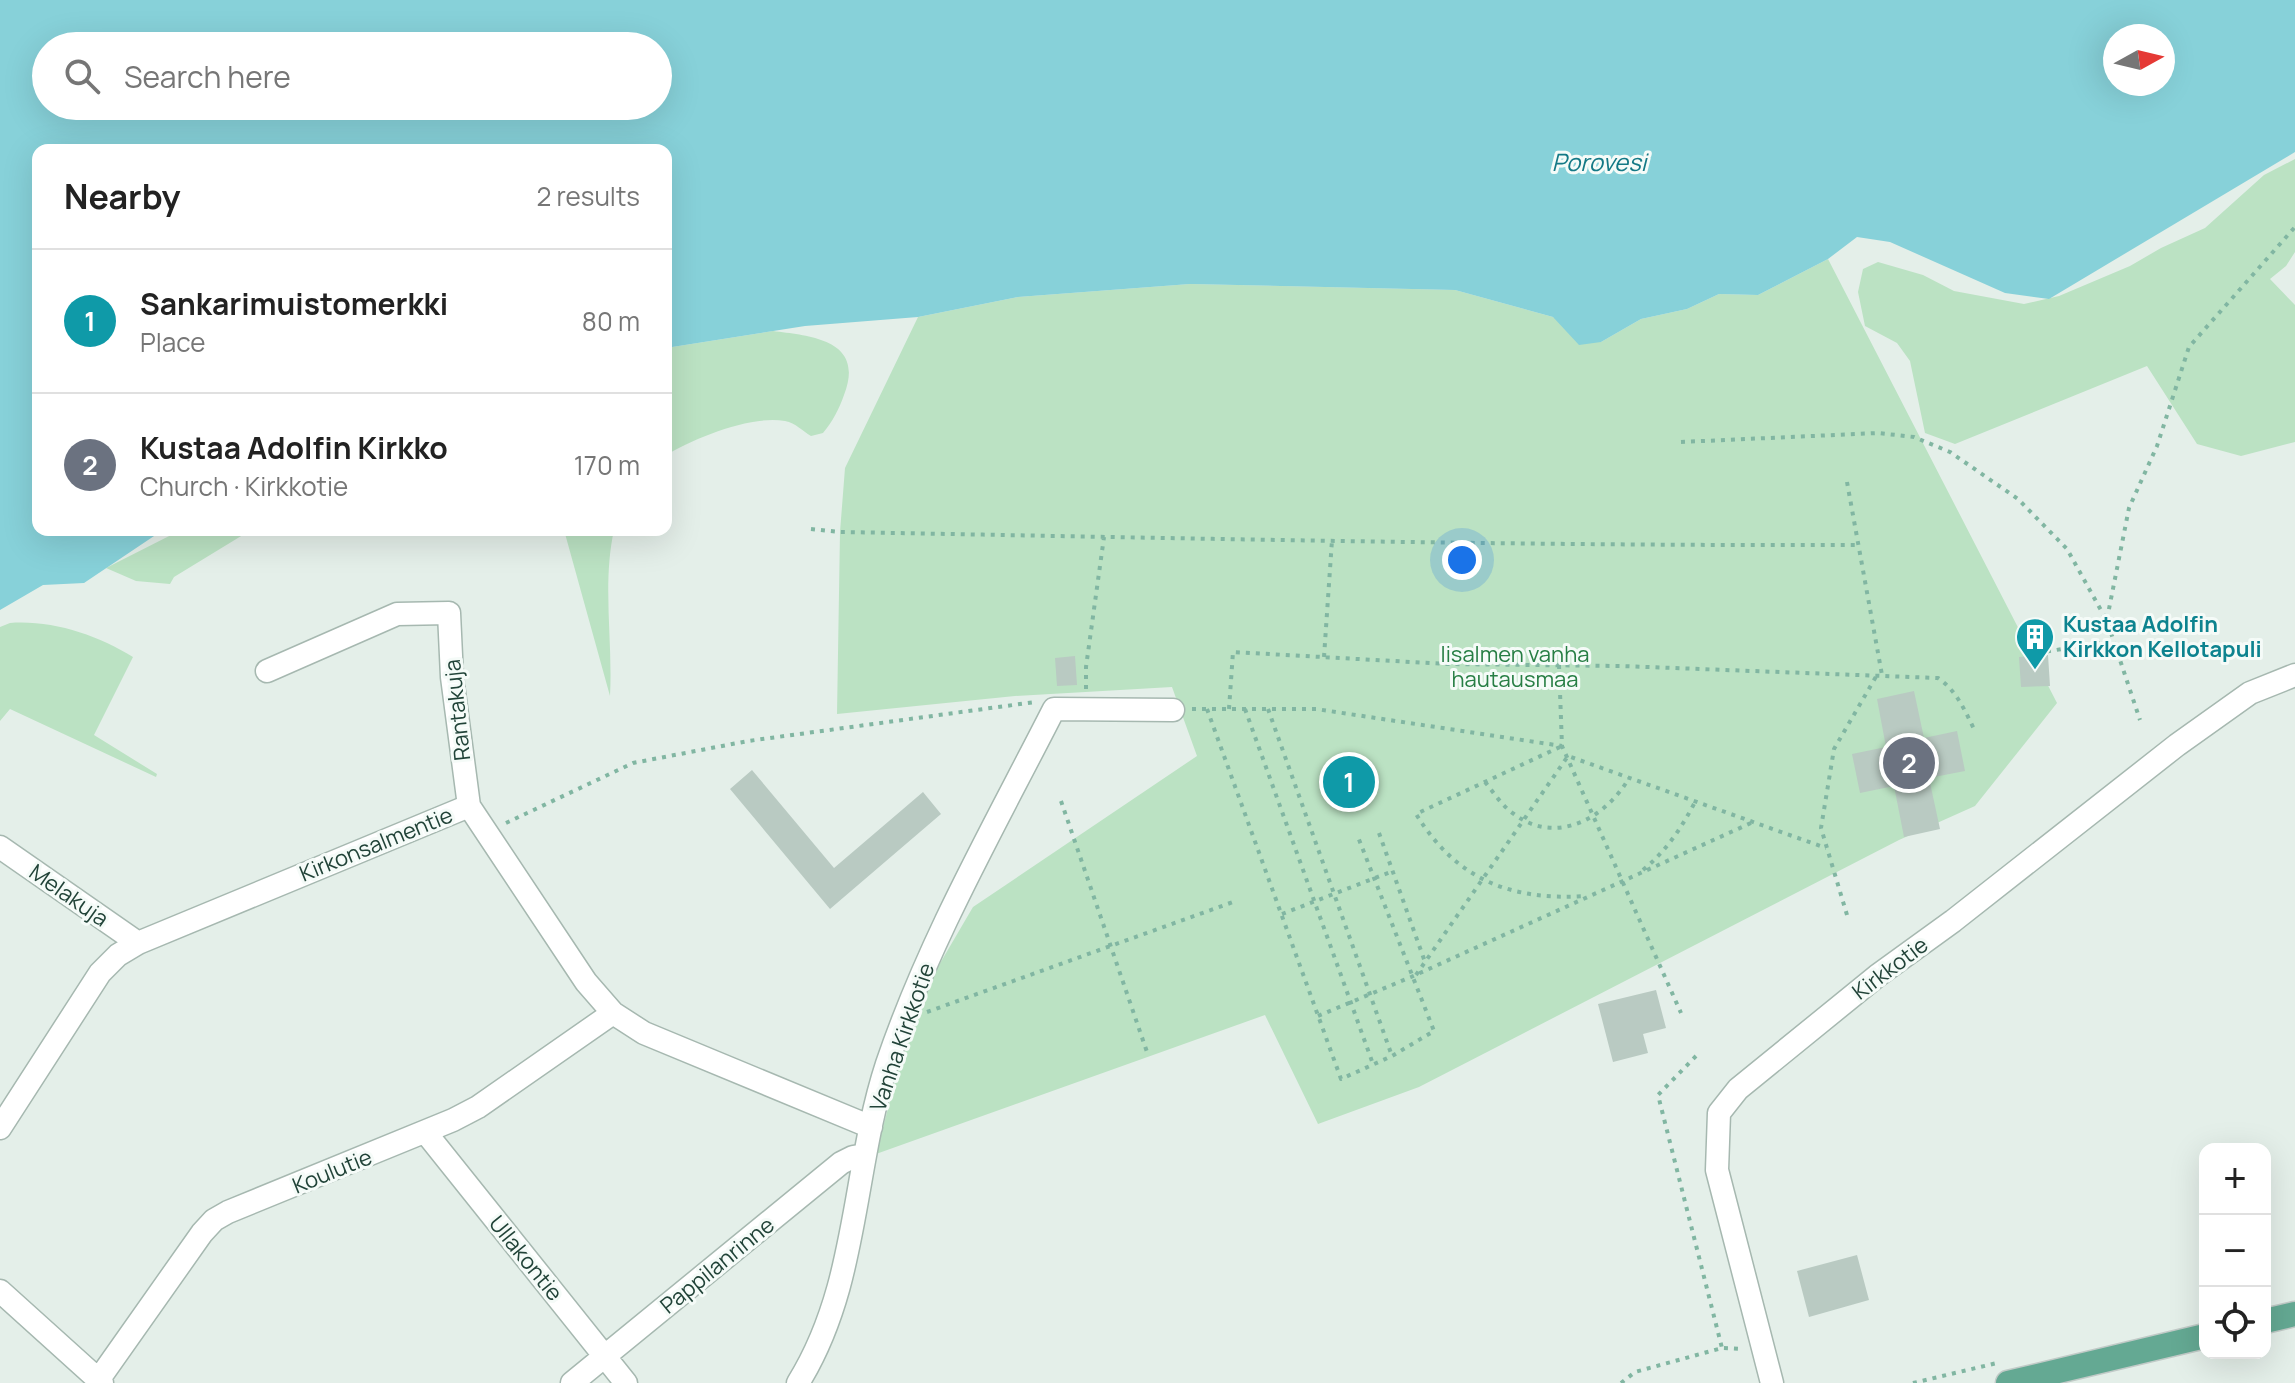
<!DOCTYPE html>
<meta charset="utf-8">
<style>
body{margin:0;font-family:Manrope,sans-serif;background:#f6f6f6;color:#222}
.controls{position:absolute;right:24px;bottom:24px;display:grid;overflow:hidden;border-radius:16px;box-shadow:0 8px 32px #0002}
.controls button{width:72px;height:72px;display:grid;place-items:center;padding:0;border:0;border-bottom:2px solid #e0e0e0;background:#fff;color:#222;font:40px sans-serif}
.compass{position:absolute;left:2103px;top:24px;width:72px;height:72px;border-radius:50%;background:#fff;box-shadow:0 8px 32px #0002;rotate:82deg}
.you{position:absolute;left:1462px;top:560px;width:28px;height:28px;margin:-20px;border:6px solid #fff;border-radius:50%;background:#1a73e8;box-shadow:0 0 0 12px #1a73e833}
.badge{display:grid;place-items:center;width:52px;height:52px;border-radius:50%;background:#db2777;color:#fff;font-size:26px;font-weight:700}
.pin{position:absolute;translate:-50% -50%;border:4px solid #fff;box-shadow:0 2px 8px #0006}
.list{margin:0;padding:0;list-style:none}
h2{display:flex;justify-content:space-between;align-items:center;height:104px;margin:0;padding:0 32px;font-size:34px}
h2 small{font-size:26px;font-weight:400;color:#767676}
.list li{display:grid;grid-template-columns:52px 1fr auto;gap:24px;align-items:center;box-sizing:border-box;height:144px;padding:0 32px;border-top:2px solid #e0e0e0}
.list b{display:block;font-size:30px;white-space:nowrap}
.list p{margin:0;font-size:26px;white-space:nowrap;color:#767676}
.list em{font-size:26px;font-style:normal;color:#767676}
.icon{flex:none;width:44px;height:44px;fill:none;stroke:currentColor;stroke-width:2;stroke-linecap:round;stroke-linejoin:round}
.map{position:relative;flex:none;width:2295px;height:1383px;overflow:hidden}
.search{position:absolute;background:#fff;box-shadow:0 8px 32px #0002;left:32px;top:32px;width:640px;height:88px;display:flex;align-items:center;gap:20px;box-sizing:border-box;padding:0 28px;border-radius:44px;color:#767676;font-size:30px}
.panel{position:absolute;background:#fff;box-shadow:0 8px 32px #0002;left:32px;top:144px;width:640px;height:392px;border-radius:16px}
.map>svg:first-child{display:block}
</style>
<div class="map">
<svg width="2295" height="1383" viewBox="0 0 2295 1383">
<rect width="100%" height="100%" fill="#e4efe9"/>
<path fill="#bbe2c3" d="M2295,159V252L2286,266L2270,279L2295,305V442L2241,456L2197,444L2147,366L1955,444L1925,433L1910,361L1897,343L1865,326L1858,292L1863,269L1878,262L1923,275L1954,291L2024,304L2059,296L2130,266L2161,248L2205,228L2264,175Z
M1828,259L2057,703L1975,806L1899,840L1419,1087L1318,1124L1265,1015L876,1154L915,1006L973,907L1197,756L1172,687L1015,696L837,714L840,532L845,468L918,317L1018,297L1190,284L1455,290L1553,317L1601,342L1641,319L1687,309L1719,294L1758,295Z
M773,331C814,336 865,341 844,395C839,409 833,421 823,433L811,436C802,431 796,423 785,421C750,415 695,438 666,455V348Z
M181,530H251L174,577L170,584L136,581L106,568Z
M564,530H614C602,584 613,641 610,696Z
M10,623C53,620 97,635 133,657L94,735L157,774L156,777L10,709L0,721V627Z"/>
<path fill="#87d1d9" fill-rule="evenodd" d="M0,0H2295V152L2049,299L2005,293L1890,242L1857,237L1828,259L1758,295L1719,294L1687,309L1641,319L1601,342L1579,345L1553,317L1455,290L1190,284L1018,297L918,317L805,326L666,348V150H38V530H163L84,583L43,585L0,610ZM2115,36H2163V84H2115ZM46,46H658V106H46Z"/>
<path fill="#b9cac2" d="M2048,655L2050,686L2021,687L2019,657Z
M1075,656L1077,685L1057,686L1055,658Z
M1914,691L1924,738L1957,731L1965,771L1929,778L1940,829L1904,837L1894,786L1860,793L1852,754L1886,747L1877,699Z
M752,770L834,868L923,792L941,814L830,909L730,789Z
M1656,990L1666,1028L1643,1034L1648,1053L1613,1062L1598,1004Z
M1857,1255L1869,1300L1809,1317L1797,1271Z"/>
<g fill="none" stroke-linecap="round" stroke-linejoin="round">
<defs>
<path id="minor" d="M267,671L397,614L449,613L452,677L469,806
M0,847L138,943
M0,1128L100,973L118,955L138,943L469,806L586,982L613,1013L644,1033L871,1127
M426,1133L626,1383
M0,1291L102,1383
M99,1379L202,1233L214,1220L228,1212L453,1120L478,1107L613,1013
M572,1383L841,1163L853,1157L865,1155
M798,1383C859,1285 852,1171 887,1064C929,940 995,825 1054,709L1173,710
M1772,1383L1717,1170L1719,1113L1738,1089L1877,976L1953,921L2177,745L2250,693L2295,675"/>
<path id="major" d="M2265,1321L2295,1314
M2008,1383L2205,1336"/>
</defs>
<use href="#minor" stroke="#a6b8b0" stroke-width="25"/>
<use href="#major" stroke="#c1cac7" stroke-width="27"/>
<path stroke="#81b6a2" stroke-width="4" stroke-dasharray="4 6" stroke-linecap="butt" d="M1681,442L1878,433L1914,437L1950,452L2018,499L2067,549L2107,621L2140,720
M1847,482L1882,675
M811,529L840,532C1179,538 1519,546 1858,545
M2107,619L2129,508L2157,446L2189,347L2295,227
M2037,653L2113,641
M1324,657L1332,540
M1559,665L1562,746L1681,1013
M1086,689V667L1104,537
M1192,709H1316L1562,746
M1207,709L1341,1079L1392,1056L1434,1031L1358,837
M1229,709L1233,652L1447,664L1620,666L1938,678C1957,691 1965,711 1975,731
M1245,709L1373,1064
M1268,709L1392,1056
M1560,747L1416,814C1456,879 1510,901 1585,896
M1485,782C1494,793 1502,806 1514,814C1556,846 1606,818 1629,778
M1061,801L1147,1052
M506,823L633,763L748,741L1035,702
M1379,833L1425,962
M1643,870C1666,851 1681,829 1695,802
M1282,914L1393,871
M1847,915L1821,828L1834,749L1877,675
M1416,975L1568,756L1826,848
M927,1012L1233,902
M1318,1016L1411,977L1751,823
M1696,1056L1658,1095L1722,1348
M1621,1383L1635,1372L1722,1348L1743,1349
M1913,1383L1997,1363"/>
<use href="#minor" stroke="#fff" stroke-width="22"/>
<use href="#major" stroke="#64a993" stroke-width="24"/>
</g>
<defs>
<symbol id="building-pin" viewBox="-11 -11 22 30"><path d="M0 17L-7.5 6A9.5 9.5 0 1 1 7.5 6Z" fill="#0f9aa8" stroke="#f5fbf8"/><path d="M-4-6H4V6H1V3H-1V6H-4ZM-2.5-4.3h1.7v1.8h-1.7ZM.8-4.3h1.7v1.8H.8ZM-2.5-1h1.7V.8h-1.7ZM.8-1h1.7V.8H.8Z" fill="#fff"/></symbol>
</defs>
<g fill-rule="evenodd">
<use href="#building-pin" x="2013" y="615" width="44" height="60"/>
</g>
<g text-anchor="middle" stroke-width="6" stroke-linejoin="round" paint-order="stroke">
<g font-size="22" font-weight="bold" fill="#0d838f" stroke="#f5fbf8" text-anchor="start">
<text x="2063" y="632">Kustaa Adolfin<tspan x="2063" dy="25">Kirkkon Kellotapuli</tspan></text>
</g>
<g font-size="22" fill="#277e44" stroke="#f5fbf8">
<text x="1515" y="662">Iisalmen vanha<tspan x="1515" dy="25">hautausmaa</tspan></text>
</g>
<g font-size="22" fill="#214338" stroke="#f5fbf8">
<text transform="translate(457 710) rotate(-96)" y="8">Rantakuja</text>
<text transform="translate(376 844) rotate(-22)" y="8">Kirkonsalmentie</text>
<text transform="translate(69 895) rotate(35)" y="8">Melakuja</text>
<text transform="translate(1890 968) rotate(-37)" y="8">Kirkkotie</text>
<text transform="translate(902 1037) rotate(-71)" y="8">Vanha Kirkkotie</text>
<text transform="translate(332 1171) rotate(-22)" y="8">Koulutie</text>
<text transform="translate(526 1258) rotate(51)" y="8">Ullakontie</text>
<text transform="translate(717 1265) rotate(-39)" y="8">Pappilanrinne</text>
</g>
<g font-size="24" font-style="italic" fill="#147986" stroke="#f5fbf8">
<text x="1599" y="171">Porovesi</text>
</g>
</g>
</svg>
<div class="controls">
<button>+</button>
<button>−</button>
<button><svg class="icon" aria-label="locate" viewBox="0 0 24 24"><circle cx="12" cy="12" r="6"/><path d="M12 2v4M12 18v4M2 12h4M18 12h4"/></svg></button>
</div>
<svg class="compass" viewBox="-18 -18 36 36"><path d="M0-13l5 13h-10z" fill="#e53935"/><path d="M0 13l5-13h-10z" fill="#767676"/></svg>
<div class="you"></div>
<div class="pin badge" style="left:1349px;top:782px;background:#0f9aa8">1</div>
<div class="pin badge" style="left:1909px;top:763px;background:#6b7280">2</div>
<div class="search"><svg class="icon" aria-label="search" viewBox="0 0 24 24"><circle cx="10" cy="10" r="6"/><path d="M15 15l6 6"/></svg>Search here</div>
<section class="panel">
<h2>Nearby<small>2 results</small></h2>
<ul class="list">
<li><span class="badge" style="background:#0f9aa8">1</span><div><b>Sankarimuistomerkki</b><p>Place</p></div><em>80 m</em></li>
<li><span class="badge" style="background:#6b7280">2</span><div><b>Kustaa Adolfin Kirkko</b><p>Church · Kirkkotie</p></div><em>170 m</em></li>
</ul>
</section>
</div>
